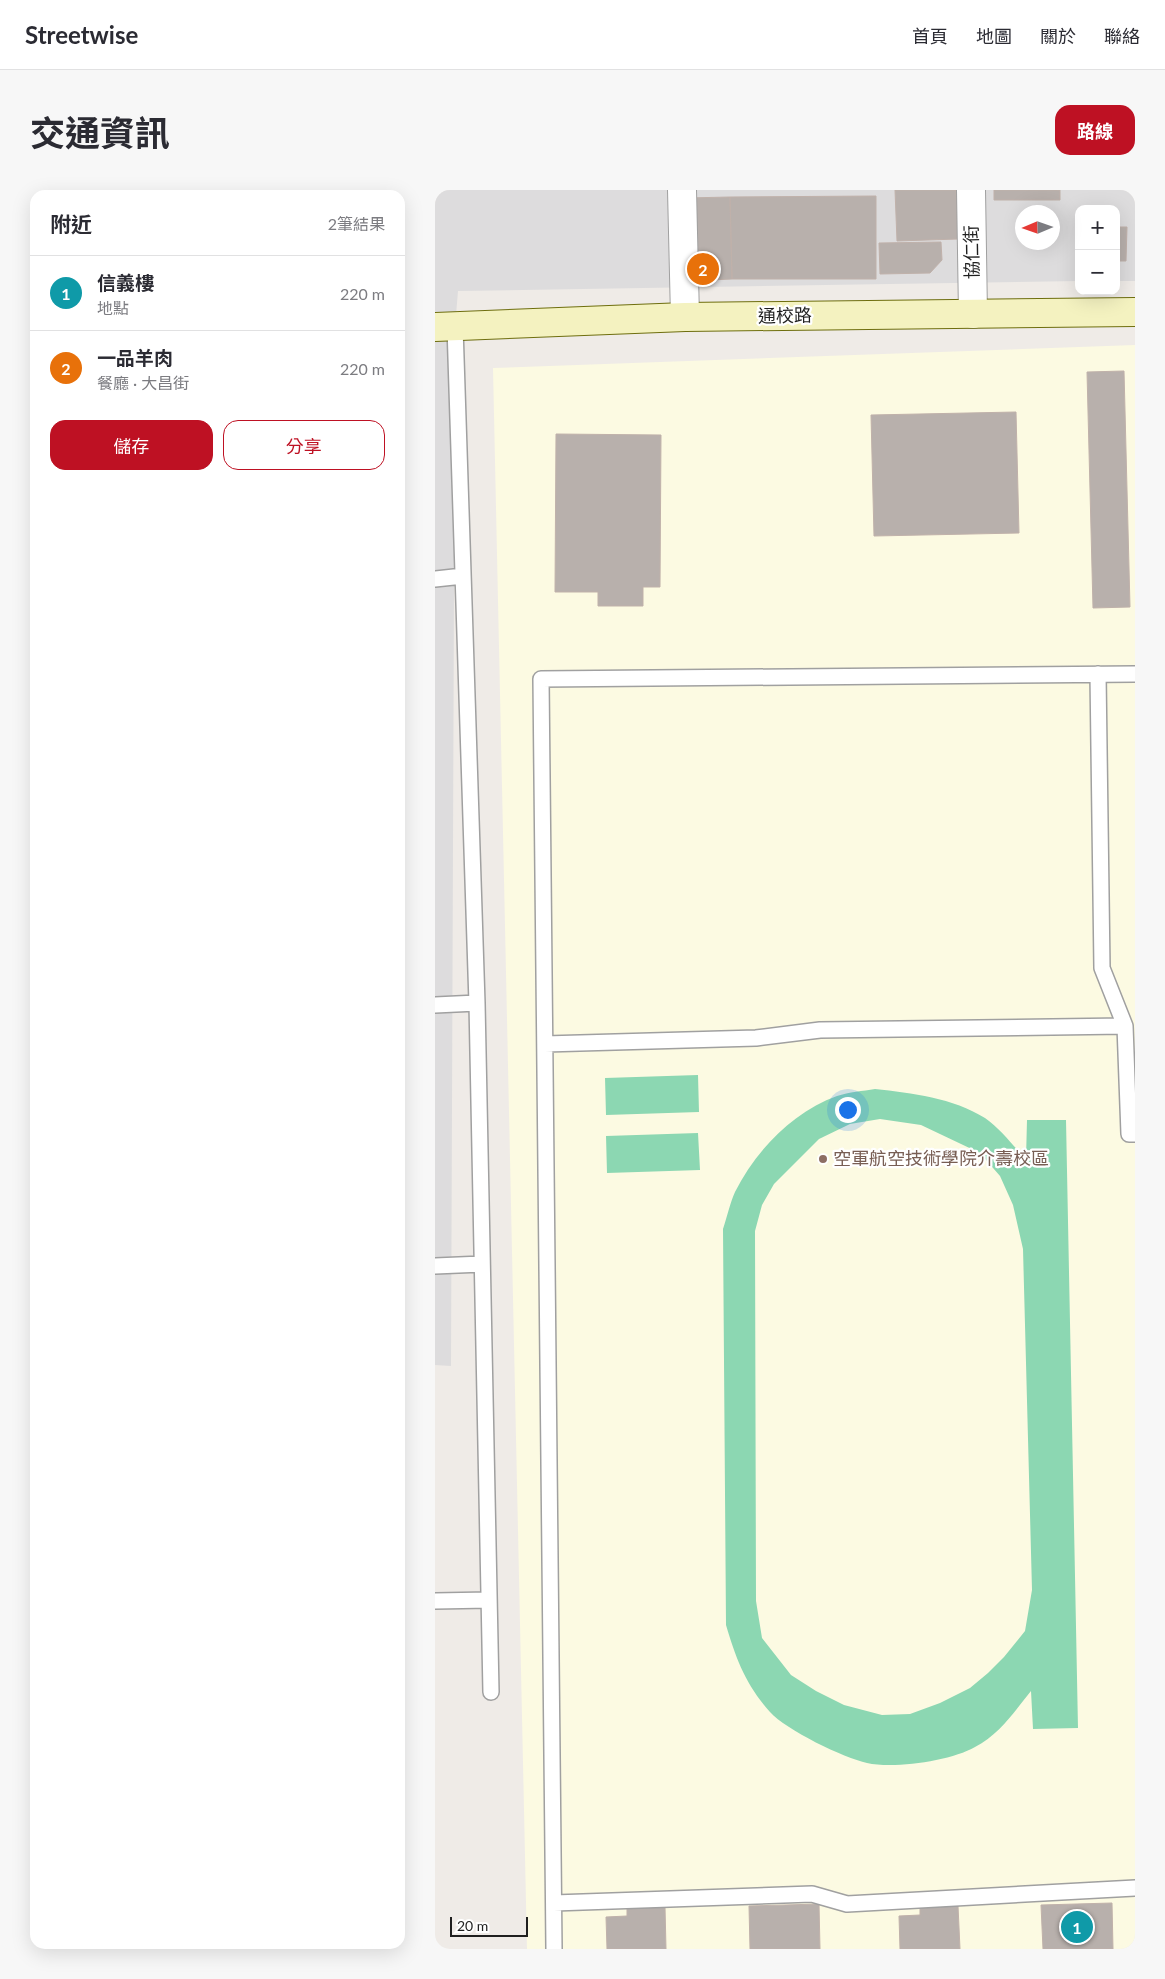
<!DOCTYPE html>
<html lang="zh-TW">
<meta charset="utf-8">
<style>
body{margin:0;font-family:Lato,"Noto Sans TC",sans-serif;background:#f7f7f7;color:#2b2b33}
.controls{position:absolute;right:15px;top:15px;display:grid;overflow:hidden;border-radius:10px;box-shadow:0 5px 20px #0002}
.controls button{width:45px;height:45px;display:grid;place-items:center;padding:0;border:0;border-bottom:1px solid #e1e1e2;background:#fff;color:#2b2b33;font:25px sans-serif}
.compass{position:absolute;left:580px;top:15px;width:45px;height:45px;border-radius:50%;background:#fff;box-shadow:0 5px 20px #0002;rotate:268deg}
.scale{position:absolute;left:15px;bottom:12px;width:78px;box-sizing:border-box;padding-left:5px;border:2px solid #1f1f1f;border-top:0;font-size:14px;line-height:18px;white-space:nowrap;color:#1f1f1f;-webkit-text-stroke:4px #fff;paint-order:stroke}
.you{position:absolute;left:412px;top:919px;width:18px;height:18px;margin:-12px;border:4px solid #fff;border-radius:50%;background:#1a73e8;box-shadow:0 0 0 8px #1a73e833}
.badge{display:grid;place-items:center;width:32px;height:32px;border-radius:50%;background:#be1123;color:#fff;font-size:16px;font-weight:700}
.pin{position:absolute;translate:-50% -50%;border:2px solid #fff;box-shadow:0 1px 5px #0006}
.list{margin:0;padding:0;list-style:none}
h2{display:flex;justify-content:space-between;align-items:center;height:65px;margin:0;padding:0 20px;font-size:21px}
h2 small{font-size:16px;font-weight:400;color:#7c7c81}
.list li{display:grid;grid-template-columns:32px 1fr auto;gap:15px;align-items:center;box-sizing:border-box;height:75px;padding:0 20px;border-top:1px solid #e1e1e2}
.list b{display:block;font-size:19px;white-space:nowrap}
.list p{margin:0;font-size:16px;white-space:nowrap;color:#7c7c81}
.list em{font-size:16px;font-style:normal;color:#7c7c81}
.actions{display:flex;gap:10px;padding:15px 20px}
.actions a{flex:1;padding:11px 0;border:1px solid #be1123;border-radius:15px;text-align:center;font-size:18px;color:#be1123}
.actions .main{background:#be1123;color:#fff}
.map{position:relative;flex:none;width:700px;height:1759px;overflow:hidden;border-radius:15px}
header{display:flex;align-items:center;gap:30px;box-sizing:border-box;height:70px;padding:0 25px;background:#fff;border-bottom:1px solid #e1e1e2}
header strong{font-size:24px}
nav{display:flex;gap:28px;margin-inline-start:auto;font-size:18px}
.intro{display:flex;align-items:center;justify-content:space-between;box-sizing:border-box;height:120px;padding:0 30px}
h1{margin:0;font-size:35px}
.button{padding:12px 22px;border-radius:15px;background:#be1123;color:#fff;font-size:18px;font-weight:700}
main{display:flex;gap:30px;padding:0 30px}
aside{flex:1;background:#fff;border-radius:15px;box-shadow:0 5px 20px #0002}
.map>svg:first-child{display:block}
</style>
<header>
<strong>Streetwise</strong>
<nav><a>首頁</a><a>地圖</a><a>關於</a><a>聯絡</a></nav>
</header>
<div class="intro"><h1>交通資訊</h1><a class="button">路線</a></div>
<main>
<aside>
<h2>附近<small>2筆結果</small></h2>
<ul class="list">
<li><span class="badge" style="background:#0f9aa8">1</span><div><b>信義樓</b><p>地點</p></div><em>220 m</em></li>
<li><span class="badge" style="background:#e8710a">2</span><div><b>一品羊肉</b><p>餐廳 · 大昌街</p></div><em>220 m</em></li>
</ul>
<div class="actions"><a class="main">儲存</a><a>分享</a></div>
</aside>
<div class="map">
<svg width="700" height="1759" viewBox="0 0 700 1759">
<rect width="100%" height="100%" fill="#efebe7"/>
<path fill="#dddcdd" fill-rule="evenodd" d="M0,0H700V91H681V19H644V91L23,101L20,137L16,1176L0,1175ZM588,22H618V52H588Z"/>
<path fill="#fcfae2" d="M700,155V1759H92L58,178Z"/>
<path fill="#8cd7b2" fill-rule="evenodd" d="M263,885L264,922L171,925L170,888Z
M440,899C477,903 518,908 550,928C566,939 578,956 591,969L592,930H631L643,1538L598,1539L596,1501C579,1522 565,1544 540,1557C516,1571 459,1579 432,1573C409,1568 351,1540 335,1522C311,1495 301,1469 291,1435L288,1039C292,1027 295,1013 300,1002C321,960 358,922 402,906C414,902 428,901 440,899ZM445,929L486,935L545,963L565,986L578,1015L588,1059L597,1400L590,1441L569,1467L553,1483L535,1498L505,1513L475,1524L447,1525L409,1515L381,1501L356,1485L327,1448L321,1411L320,1041L327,1015L339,994L384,949L415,934Z
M263,943L265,980L172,983L171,946Z"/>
<path fill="#b8b0ac" stroke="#c0b1aa" d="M460,0H521L523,49L462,51Z
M559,0H625V10H559Z
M441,6V89H297L295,7Z
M295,7L297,89L252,91L251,8Z
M681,37H692L691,71H681Z
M506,52L507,70L495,83L445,84L444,53Z
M689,181L695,417L658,418L652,182Z
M581,222L584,343L439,346L436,225Z
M121,244L226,245L225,397H208V416H163V402H120Z
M677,1713L678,1759H608L606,1715Z
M384,1714L385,1759H315L314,1716Z
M523,1716L525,1759H465L464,1726L485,1725V1717Z
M230,1717L231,1759H172L171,1727L192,1726V1718Z"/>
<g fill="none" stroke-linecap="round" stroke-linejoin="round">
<defs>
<path id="lane" d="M20,137L42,813L56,1502
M0,389L28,386
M663,484L667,778L690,836L694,944H700
M0,815L42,813
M110,854L321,848L385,840L690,836
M0,1076L47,1074
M0,1411L54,1410
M119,1713L377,1704L412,1714L700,1698
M119,1759L106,489L700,484"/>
<path id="street" d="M247,0L250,127
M536,0L538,124"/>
<path id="secondary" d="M0,137L250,127L700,122"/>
</defs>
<use href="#lane" stroke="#a0a0a0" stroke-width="18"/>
<use href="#street" stroke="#a0a0a0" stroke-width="30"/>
<use href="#secondary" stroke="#6e6e0e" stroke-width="30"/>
<use href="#lane" stroke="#fff" stroke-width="15"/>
<use href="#street" stroke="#fff" stroke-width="28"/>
<use href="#secondary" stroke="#f4f2c0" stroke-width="28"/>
</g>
<circle fill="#8d6e63" stroke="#fff" stroke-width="2" cx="388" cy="969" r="5"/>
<g text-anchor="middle" stroke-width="4.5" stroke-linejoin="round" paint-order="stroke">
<g font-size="18" fill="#1f1f1f" stroke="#fff">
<text transform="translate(537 62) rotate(-91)" y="6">協仁街</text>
<text transform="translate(350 126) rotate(-1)" y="6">通校路</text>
</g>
<g font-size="18" fill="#785e54" stroke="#fff" text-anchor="start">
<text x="398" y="975">空軍航空技術學院介壽校區</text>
</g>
</g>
</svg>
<div class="controls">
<button>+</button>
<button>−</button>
</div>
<svg class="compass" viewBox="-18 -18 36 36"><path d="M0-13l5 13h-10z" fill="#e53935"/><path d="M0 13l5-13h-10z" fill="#7c7c81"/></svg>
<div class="scale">20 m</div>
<div class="you"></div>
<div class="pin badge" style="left:642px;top:1737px;background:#0f9aa8">1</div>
<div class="pin badge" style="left:268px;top:79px;background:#e8710a">2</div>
</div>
</main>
